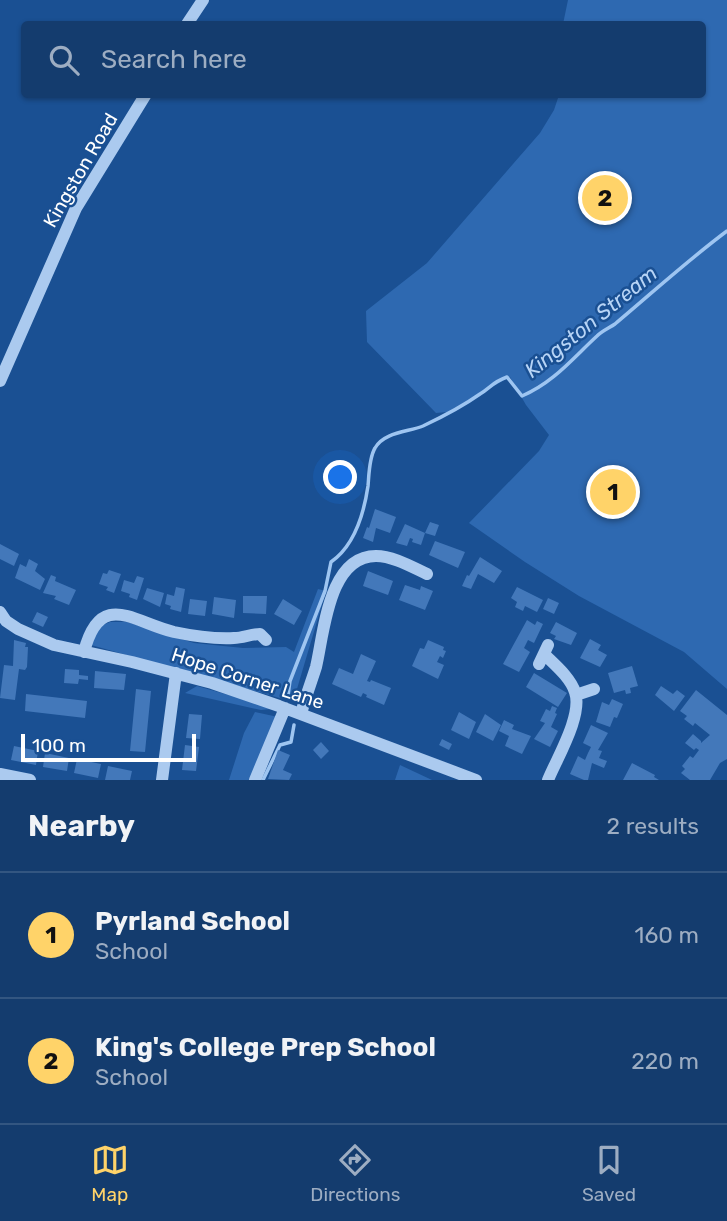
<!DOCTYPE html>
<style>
body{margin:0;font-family:Rubik,sans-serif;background:#1d4373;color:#f1f3f6}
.scale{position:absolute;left:21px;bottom:18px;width:175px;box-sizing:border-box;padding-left:7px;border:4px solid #fff;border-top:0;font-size:19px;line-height:24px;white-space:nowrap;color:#fff;-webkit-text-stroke:5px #1a5093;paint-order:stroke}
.you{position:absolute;left:341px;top:478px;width:24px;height:24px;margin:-18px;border:5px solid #fff;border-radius:50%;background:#1a73e8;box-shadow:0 0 0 10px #1a73e833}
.badge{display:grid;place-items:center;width:46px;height:46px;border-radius:50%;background:#ffd369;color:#111;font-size:23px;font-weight:700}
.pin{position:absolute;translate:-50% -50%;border:4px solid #fff;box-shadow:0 2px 7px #0006}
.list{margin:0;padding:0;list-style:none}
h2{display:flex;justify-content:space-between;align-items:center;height:91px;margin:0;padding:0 28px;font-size:30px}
h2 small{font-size:23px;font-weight:400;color:#9dadc2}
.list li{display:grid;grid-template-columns:46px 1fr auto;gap:21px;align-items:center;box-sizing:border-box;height:126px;padding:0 28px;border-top:2px solid #335681}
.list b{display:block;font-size:26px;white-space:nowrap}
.list p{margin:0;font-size:23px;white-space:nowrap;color:#9dadc2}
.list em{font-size:23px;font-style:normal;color:#9dadc2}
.icon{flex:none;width:38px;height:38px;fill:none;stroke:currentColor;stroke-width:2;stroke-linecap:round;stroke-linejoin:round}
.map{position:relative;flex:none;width:727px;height:780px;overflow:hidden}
.search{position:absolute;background:#143c6e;box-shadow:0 2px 5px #0004;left:21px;right:21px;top:21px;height:77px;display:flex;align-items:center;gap:18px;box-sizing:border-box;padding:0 24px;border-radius:7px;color:#9dadc2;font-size:26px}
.sheet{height:343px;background:#143c6e}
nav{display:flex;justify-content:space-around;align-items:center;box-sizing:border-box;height:98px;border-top:2px solid #335681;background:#143c6e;font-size:19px;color:#9dadc2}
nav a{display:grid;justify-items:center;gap:4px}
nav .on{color:#ffd369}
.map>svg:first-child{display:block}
</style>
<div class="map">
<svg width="727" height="780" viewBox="0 0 727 780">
<rect width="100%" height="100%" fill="#1a5093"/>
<path fill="#2e69b1" d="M568,0H727V689L684,652L579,596L525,562L469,523L539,451L549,435L526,405L510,377L447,412L436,413L367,342L366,311L427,263L540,133L554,110L559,95L702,94V24H563Z
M318,589L326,591L294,699H283L91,645L96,633L103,625L110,622H127L194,643L243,648L286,647L294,652Z
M197,686L264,705L271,709L261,710L185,693Z
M255,712L278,717L250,780H229L244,733Z
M400,765L432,780H395Z"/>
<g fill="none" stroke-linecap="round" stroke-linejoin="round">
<path stroke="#9ec5f1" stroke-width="3.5" d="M288,695L290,681L325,591L331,562C354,546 364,513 368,486C369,475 369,458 375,448C384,432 408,432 423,426C442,417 463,406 480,394C491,387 493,382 507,377L522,396C554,382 572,359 597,336C602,331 609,328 615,324C652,293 688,260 727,231
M263,780L280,745L291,742L294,725"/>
</g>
<path fill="#4378ba" d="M375,509L396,517L390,533L376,528L373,542L363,538L367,527L369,528Z
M430,522L439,525L435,536L425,533Z
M405,524L425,533L421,545L412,542L413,539L410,538L407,546L396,543Z
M435,541L465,552L458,568L429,555Z
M0,544L19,554L14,566L0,559Z
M480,557L502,571L494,583L478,574L471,589L462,586L467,575L469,576Z
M29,559L38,564L35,571L45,579L40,590L15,578L20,564L26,567Z
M109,570L121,574L114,593L106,590L108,587L99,584L103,573L107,574Z
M368,571L393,581L388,595L363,586Z
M51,575L56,577L55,581L76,590L69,605L54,599L56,596L43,593Z
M137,576L144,578L137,600L129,597L130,594L121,591L124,580L134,583Z
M405,585L420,590L421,586L433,591L425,610L399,600Z
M176,587L185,589L181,612L170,609L171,606L165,604L167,594L174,596Z
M517,587L543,600L537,612L525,606L523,611L515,607L517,602L511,598Z
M147,588L164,593L160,607L143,599Z
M243,596H267L266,614L243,613Z
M214,597L236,600L234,618L212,614Z
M548,598L559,603L554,614L543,609Z
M190,599L207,601L205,616L188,614Z
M283,599L302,611L294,625L274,614Z
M37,612L48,617L43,627L32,622Z
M527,620L535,625L537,621L543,624L534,643L528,640L524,648L530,652L519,672L503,664Z
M556,622L577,633L571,645L554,639L556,636L550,633Z
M590,639L601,645L598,650L607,655L600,667L580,658Z
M14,640L26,643L25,647H28L27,667L25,670L19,669L15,700L0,698L4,665L13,666Z
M428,640L444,647L443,650L446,651L443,658L440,656L437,662L444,665L438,679L412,666L420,648L424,649Z
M361,654L376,661L367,681L370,682L371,680L391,688L384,705L366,697L367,695L363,693L361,697L332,684L339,668L353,674Z
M632,666L638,686L630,688L631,693L626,694L625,690L614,693L608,673Z
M65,669L79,670V675L88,676V680L79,679L78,684L64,683Z
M95,671L126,674L124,690L94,688Z
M534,673L567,693L558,707L526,687Z
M661,686L673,694L677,690L685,696L674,711L655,695Z
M136,689L151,691L145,752L130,751Z
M696,690L727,715V759L720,763L710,780H690L681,773L685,769L682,766L690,756L693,758L699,750L696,748L694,750L685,743L693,734L701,741V743L710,735L695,723L693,726L684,719L687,716L680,711Z
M26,694L87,701L85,718L25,711Z
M612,699L623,704L617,718L614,717L610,727L596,722L602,702L609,705Z
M552,706L557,708L555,713L557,714L551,727L558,731L550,747L534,739L545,723L540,721L546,709L550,711Z
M459,712L476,722L469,739L451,730Z
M189,714L202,715L200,739L186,738Z
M485,714L501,725L493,741L476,732Z
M504,720L514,725L512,729L531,736L522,754L505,746L509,736L499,731Z
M591,725L608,733L598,750L602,751L599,758L607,761L604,768L592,763L588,780H584L570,774L578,756L585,760L588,753L591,747L583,743Z
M442,739L452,744L449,750L439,745Z
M321,742L329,751L321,759L313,750Z
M185,745L199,747L196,771L182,770Z
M14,746L38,751L36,765L11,760Z
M278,750L290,755L283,770L292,774L289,780L268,779Z
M45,753L69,758L67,771L43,767Z
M77,759L101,764L98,778L74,773Z
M632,763L655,775L654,777L659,780H623Z
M108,766L132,771L130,780H105Z"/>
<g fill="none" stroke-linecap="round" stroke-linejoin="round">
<path stroke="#abcaef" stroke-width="12" d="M187,24L203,0
M0,381L76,208L146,94
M0,612L6,621L18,629L54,645L132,662L212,683L279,706L476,780
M84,652C100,589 133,622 174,632C193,636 214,639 234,638C243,638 251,634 260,634L266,640
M544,654C555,665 570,677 575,692C583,715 557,758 548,780
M539,664L548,645
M576,695L594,689
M301,714C305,698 311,683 316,667C324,634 328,556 376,556C393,556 412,567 427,574
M0,774L30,780
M162,780L176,673
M255,780L285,708"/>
</g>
<g text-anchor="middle" stroke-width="5" stroke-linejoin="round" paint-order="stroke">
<g font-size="19" fill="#fff" stroke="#1a5093">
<text transform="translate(80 170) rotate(-60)" y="7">Kingston Road</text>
<text transform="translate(248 678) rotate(18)" y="7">Hope Corner Lane</text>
</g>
<g font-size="21" font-style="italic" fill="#b7d4f6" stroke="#1a5093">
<text transform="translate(591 322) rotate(-39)" y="7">Kingston Stream</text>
</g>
</g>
</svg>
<div class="scale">100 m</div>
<div class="you"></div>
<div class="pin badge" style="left:613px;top:492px">1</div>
<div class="pin badge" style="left:605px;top:198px">2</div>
<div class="search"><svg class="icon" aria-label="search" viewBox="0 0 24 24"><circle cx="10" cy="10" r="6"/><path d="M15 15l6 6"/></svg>Search here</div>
</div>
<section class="sheet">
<h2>Nearby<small>2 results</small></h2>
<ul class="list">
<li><span class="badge">1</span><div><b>Pyrland School</b><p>School</p></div><em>160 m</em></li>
<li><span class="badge">2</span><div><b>King's College Prep School</b><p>School</p></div><em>220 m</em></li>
</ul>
</section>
<nav>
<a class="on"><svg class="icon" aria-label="map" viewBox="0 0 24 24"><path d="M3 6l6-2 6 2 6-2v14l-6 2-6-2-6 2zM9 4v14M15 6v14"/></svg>Map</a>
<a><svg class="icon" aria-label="directions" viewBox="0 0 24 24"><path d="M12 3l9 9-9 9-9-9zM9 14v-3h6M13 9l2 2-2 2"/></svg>Directions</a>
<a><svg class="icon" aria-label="saved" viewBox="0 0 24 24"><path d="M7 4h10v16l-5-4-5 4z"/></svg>Saved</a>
</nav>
